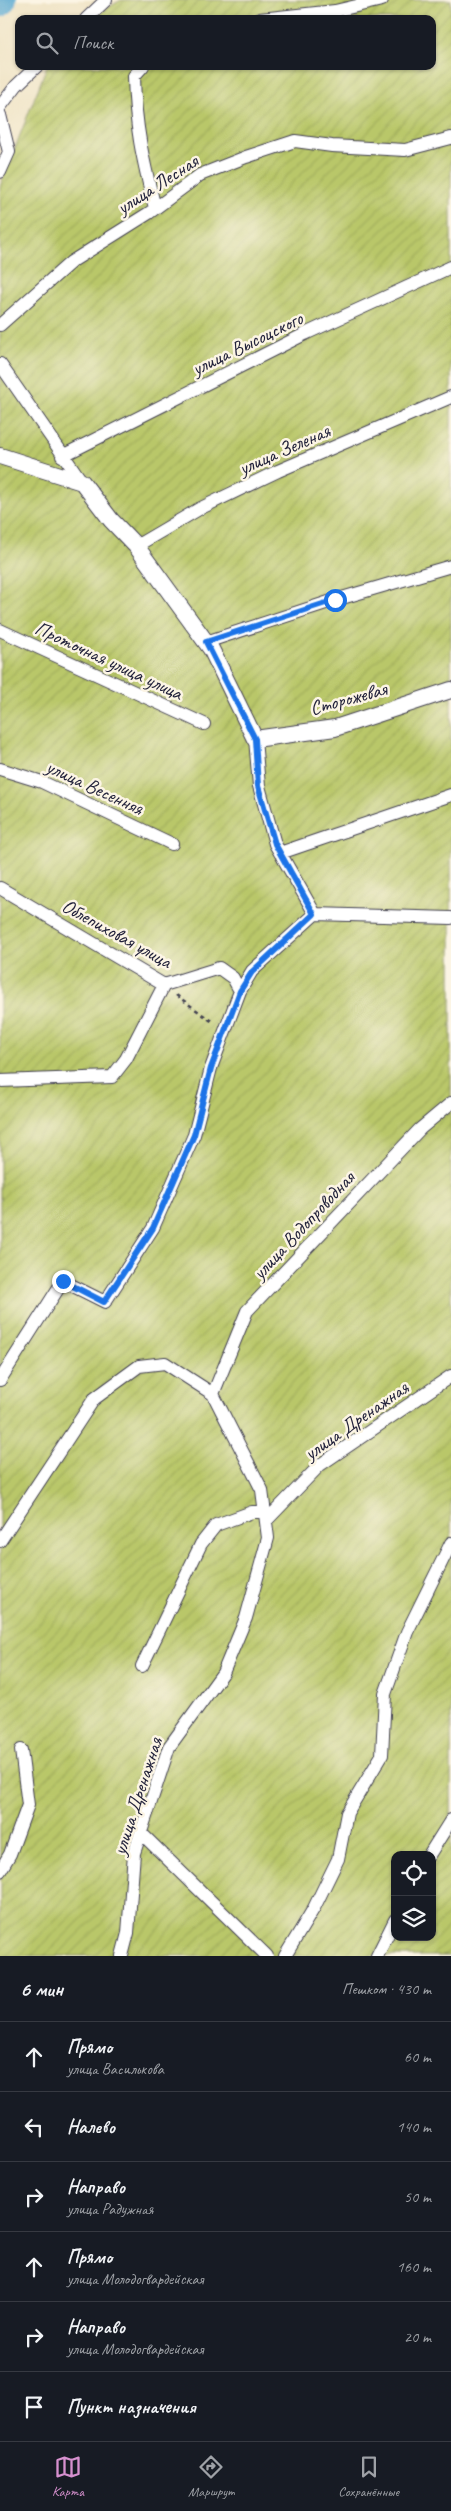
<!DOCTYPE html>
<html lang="ru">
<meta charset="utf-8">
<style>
body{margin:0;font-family:Caveat,sans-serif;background:#242831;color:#f1f3f6}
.controls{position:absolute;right:15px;bottom:15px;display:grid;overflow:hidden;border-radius:10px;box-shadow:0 1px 4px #0004}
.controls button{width:45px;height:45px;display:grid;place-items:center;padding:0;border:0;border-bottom:1px solid #363941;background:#171b24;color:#f1f3f6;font:25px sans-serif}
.stop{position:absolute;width:15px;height:15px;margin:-11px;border:4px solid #1a73e8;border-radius:50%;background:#fff}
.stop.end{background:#1a73e8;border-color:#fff;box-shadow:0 1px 5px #0008}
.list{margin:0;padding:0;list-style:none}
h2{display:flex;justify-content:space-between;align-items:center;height:65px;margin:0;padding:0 20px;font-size:21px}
h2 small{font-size:16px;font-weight:400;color:#9ea1a6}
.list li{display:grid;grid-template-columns:32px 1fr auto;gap:15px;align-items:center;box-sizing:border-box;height:70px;padding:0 20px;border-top:1px solid #363941}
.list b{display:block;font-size:19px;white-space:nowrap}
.list p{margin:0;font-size:16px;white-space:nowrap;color:#9ea1a6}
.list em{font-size:16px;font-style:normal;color:#9ea1a6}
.icon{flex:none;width:28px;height:28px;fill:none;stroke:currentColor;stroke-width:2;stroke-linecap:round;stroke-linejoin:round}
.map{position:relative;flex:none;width:451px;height:1956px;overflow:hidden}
.search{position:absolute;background:#171b24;box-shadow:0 1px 4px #0004;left:15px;right:15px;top:15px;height:55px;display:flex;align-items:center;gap:12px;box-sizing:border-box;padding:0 18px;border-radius:10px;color:#9ea1a6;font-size:19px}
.sheet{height:485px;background:#171b24}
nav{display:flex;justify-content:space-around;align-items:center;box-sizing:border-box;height:70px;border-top:1px solid #363941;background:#171b24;font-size:14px;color:#9ea1a6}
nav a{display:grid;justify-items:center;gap:2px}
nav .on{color:#d690ce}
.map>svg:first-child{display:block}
</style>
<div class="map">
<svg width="451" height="1956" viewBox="0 0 451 1956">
<defs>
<pattern id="garden-furrows" width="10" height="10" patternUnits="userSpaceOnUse" patternTransform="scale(1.25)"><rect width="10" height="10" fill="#b9c769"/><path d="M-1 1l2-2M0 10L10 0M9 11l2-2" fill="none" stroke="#9fab5c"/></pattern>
</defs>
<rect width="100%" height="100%" fill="#fcf5e5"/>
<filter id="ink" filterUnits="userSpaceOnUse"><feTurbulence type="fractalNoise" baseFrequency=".02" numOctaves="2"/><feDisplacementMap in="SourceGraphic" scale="10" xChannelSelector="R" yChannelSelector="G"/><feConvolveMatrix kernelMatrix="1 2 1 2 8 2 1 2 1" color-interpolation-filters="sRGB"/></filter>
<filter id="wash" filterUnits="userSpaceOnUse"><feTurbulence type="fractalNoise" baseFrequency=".0096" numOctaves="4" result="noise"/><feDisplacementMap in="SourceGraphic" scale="20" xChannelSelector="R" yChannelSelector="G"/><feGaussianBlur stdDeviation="1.12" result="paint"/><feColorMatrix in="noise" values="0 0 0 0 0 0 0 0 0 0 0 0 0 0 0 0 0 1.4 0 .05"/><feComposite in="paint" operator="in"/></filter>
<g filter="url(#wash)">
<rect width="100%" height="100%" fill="#efe3c4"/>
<path fill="url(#garden-furrows)" stroke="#6e7452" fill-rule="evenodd" d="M121,0H451V1956H0V186L47,66H432V19H90ZM395,1855H432V1937H395Z"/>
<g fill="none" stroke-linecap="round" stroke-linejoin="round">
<path stroke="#57a8d1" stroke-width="25" d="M0,5L4,0"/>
</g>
</g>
<g filter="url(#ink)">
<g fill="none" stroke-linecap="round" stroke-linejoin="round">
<defs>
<path id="minor" d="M86,19L106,0
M260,19L335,11L382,0
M143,66L134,76C135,126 143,161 155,208
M0,107L16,86L37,66
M0,115L9,152L0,172
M0,325L71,262L149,213L200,175L246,157L295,141L332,146L405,150L451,138
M0,364L82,482
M62,456L305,334L451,267
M136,546L199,509L278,471L451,397
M0,630L204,724
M206,642L335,600L451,566
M255,739L259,786L275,844L315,914
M0,769L42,782L172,844
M280,853L451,795
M0,888L164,985L219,968L233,978L240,991
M0,1081L112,1077L126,1059L164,985
M0,1380L63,1281L105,1302L153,1228L194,1135L211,1068L240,991L252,971L315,914L451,918
M213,1394L247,1311L420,1129L451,1103
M266,1521L320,1465L451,1376
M0,1541L94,1399L139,1366L165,1363L213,1394L262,1490L268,1538L246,1618L223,1673L169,1747L134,1853L128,1933L122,1956
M142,1666L201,1544L216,1525L252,1512H265
M141,1833L267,1956
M429,1855L451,1820
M0,1871L10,1854L28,1805L21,1750
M285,1956L314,1908L338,1859L347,1813L382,1755L385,1694L407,1632L451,1543
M377,1956L395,1920"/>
<path id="tertiary" d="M0,456L82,482L111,520L136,546L211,649L255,739L335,728L451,690"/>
</defs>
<use href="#minor" stroke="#413f50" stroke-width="14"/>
<use href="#tertiary" stroke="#413f50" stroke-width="18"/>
<path stroke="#413f50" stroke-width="2.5" stroke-dasharray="4 4" stroke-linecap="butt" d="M176,995L214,1023"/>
<use href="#minor" stroke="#fff" stroke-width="12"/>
<use href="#tertiary" stroke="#fff" stroke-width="16"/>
</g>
</g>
<g fill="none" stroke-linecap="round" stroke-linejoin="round" filter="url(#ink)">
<path stroke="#1a73e8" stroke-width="6" d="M63,1281L104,1302L153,1228L194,1135L211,1068L240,991L252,972L314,914L275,844L258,786L255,739L206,642L335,600"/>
</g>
<g text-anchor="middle" stroke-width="5" stroke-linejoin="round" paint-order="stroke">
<g font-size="20" fill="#22223b" stroke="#fcf5e5">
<text transform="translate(157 184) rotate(-33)" y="7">улица Лесная</text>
<text transform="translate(247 343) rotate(-26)" y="7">улица Высоцского</text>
<text transform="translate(284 449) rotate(-24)" y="7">улица Зеленая</text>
<text transform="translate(109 660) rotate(25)" y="7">Проточная улица улица</text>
<text transform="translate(348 698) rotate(-15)" y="7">Сторожевая</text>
<text transform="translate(95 787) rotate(25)" y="7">улица Весенняя</text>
<text transform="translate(117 933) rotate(29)" y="7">Облепиховая улица</text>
<text transform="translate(303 1225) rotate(-47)" y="7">улица Водопроводная</text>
<text transform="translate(356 1420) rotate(-35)" y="7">улица Дренажная</text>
<text transform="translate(137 1796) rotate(-72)" y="7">улица Дренажная</text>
</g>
</g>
</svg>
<div class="controls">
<button><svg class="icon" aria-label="locate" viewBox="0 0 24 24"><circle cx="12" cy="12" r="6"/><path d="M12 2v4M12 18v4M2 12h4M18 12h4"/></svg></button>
<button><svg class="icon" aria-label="layers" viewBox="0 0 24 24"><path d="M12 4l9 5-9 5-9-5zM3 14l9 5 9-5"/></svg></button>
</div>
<div class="stop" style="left:335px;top:600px"></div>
<div class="stop end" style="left:63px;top:1281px"></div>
<div class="search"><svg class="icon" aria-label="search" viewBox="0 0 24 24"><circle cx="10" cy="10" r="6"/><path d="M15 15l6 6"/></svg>Поиск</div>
</div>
<section class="sheet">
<h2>6 мин<small>Пешком · 430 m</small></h2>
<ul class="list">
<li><svg class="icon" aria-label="ahead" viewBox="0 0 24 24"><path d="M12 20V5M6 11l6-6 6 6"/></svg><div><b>Прямо</b><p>улица Василькова</p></div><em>60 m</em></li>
<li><svg class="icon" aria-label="left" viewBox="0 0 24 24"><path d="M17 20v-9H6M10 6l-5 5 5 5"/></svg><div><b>Налево</b></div><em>140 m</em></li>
<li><svg class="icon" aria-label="right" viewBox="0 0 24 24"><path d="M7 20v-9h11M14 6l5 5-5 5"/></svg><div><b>Направо</b><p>улица Радужная</p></div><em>50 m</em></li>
<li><svg class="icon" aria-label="ahead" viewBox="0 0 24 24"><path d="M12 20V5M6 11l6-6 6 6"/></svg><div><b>Прямо</b><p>улица Молодогвардейская</p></div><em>160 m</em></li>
<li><svg class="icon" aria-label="right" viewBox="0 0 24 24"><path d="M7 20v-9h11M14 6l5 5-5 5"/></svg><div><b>Направо</b><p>улица Молодогвардейская</p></div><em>20 m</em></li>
<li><svg class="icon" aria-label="arrive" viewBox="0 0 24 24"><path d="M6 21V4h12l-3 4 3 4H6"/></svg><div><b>Пункт назначения</b></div></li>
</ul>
</section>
<nav>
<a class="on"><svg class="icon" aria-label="map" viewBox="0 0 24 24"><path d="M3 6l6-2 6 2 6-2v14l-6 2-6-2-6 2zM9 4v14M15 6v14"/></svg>Карта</a>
<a><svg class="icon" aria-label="directions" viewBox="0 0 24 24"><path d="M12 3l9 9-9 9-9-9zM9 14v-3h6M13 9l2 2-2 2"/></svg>Маршрут</a>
<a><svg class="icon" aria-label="saved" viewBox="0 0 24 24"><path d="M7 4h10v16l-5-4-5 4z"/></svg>Сохранённые</a>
</nav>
